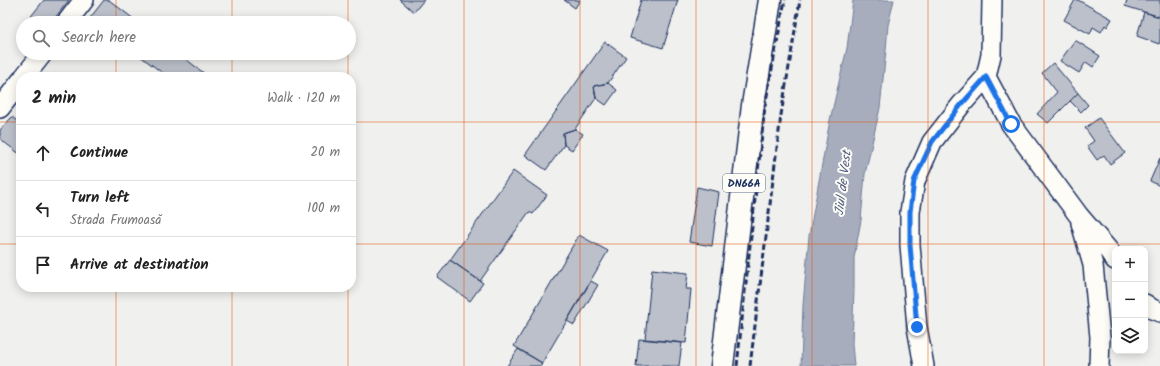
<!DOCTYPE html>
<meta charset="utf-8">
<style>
body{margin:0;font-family:Kalam,sans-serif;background:#f6f6f6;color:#222}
.controls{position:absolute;right:12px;bottom:12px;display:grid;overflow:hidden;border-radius:8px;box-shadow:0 2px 10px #0003}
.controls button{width:36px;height:36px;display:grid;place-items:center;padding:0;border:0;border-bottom:1px solid #e0e0e0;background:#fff;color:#222;font:20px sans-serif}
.stop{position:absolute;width:12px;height:12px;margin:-9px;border:3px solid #1a73e8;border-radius:50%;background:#fff}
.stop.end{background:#1a73e8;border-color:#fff;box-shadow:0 1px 4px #0008}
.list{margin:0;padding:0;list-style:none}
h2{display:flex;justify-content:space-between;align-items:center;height:52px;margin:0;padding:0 16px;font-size:17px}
h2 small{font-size:13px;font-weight:400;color:#767676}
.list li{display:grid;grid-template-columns:26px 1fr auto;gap:12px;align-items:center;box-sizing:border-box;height:56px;padding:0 16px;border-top:1px solid #e0e0e0}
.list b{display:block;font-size:15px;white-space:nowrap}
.list p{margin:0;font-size:13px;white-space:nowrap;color:#767676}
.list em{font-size:13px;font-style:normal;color:#767676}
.icon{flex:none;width:22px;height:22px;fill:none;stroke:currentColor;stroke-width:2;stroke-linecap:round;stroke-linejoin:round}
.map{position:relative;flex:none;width:1160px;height:366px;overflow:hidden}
.search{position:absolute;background:#fff;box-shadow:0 2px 10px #0003;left:16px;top:16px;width:340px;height:44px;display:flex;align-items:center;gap:10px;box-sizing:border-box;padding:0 14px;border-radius:22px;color:#767676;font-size:15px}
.panel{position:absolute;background:#fff;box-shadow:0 2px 10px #0003;left:16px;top:72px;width:340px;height:220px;border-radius:16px}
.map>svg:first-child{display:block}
</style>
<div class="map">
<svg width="1160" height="366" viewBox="0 0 1160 366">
<rect width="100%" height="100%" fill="#f0f0ee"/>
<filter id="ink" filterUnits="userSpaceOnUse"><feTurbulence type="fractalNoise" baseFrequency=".025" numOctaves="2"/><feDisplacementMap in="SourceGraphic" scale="8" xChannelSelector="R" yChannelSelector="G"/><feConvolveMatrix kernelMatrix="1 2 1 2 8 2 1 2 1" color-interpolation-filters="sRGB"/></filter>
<g filter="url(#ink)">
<path fill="#a7adbd" stroke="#6f7b97" d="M853,0H894L888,25L886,50L880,108L865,174L861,220L854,258V289L852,344L854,366H801L803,305L809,236L830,120L847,48Z"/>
<path fill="#bbc0ca" stroke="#1b2f5e" d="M44,0H69L51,23H32L28,20Z
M104,0H109L139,23H97L90,18Z
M400,0H424L414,12Z
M564,0H580L575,8Z
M641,0H678L663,48L630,38Z
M1075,0H1078L1112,19L1107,27L1105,25L1101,32L1093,27L1090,34L1064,20Z
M1127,0H1160V17L1125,6Z
M1144,12L1160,17V41L1159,44L1137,36Z
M1075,40L1100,56L1093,67L1086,62L1079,73L1060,61Z
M605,42L626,57L608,83L594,86L596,98L575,129L563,133L564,145L546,170L525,155Z
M136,53H178L209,77H168Z
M1053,63L1078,93L1048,123L1037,114L1057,92L1042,73Z
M608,83L617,90L606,105L596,98L594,86Z
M1078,93L1088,105L1081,112L1070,101Z
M12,117L21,124V155L0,139V130Z
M1099,118L1125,153L1110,164L1104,155L1097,160L1087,146L1094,141L1085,128Z
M575,129L583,134L572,150L564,145L563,133Z
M1160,158V186L1150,181Z
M513,171L547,195L533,214L529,212L480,281L450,260Z
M697,187L719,192L712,246L689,242Z
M579,235L608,251L542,363L514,346Z
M450,260L483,283L470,301L437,277Z
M652,269L688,273L686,289H691L686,343L645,339Z
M591,281L598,285L574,325L567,321Z
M639,339L682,343L679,366H636Z
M518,349L542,363L541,366H507Z"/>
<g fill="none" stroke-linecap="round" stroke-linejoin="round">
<defs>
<path id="street" d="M66,23L84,0
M24,77L43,53
M986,77L1011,124L1079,216L1109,251L1115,260
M0,108L21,81
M1081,223L1093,265L1100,337L1099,366
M1145,304L1152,309L1160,312
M924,366L917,327L910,245V212L915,181L932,142L961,105L986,77L991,55L992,0"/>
<path id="primary" d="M722,366L753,105L770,0"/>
</defs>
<use href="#street" stroke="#1b2f5e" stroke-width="22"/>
<use href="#primary" stroke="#1b2f5e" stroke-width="25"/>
<use href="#street" stroke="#fdfcf7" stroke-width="19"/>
<use href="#primary" stroke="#fdfcf7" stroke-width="22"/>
<path stroke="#1b2f5e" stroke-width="3" stroke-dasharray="6 3" stroke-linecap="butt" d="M737,366L765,106L785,0
M750,366L781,115L800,0"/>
</g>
</g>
<g fill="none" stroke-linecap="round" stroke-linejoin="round" filter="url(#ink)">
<path stroke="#1a73e8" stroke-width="5" d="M917,327L910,245V212L914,181L932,142L961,105L986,77L1011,124"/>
</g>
<path fill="none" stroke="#e8590c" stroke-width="1" stroke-opacity="0.55" d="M116,0V23M232,0V23M348,0V23M464,0V366M580,0V366M696,0V366M812,0V366M928,0V366M1044,0V366M116,53V77M232,53V77M348,53V77M0,122H21M351,122H1160M0,244H21M351,244H1160M116,287V366M232,287V366M348,287V366"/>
<g text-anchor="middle" stroke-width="4" stroke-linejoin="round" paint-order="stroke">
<rect fill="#fdfcf7" stroke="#5f6c8c" stroke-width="1" x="723" y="174" width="42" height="18" rx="3"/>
<g font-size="11" font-weight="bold" fill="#1b2f5e">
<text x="744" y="187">DN66A</text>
</g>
<g font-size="13" font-style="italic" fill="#4c5b7f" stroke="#fdfcf7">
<text transform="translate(842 183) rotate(-83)" y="5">Jiul de Vest</text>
</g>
</g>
</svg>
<div class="controls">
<button>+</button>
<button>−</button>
<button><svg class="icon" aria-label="layers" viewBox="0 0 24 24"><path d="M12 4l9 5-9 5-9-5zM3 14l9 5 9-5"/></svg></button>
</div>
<div class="stop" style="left:1011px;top:124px"></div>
<div class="stop end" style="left:917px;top:327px"></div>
<div class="search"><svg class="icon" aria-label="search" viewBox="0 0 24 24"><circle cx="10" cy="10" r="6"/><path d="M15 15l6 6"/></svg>Search here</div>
<section class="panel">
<h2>2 min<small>Walk · 120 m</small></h2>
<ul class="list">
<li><svg class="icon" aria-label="ahead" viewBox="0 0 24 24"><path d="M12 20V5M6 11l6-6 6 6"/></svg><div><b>Continue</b></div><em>20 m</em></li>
<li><svg class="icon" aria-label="left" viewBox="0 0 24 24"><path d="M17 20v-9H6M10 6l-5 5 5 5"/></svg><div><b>Turn left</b><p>Strada Frumoasă</p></div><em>100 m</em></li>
<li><svg class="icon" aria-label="arrive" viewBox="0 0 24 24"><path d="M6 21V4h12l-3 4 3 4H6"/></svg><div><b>Arrive at destination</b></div></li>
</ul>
</section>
</div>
